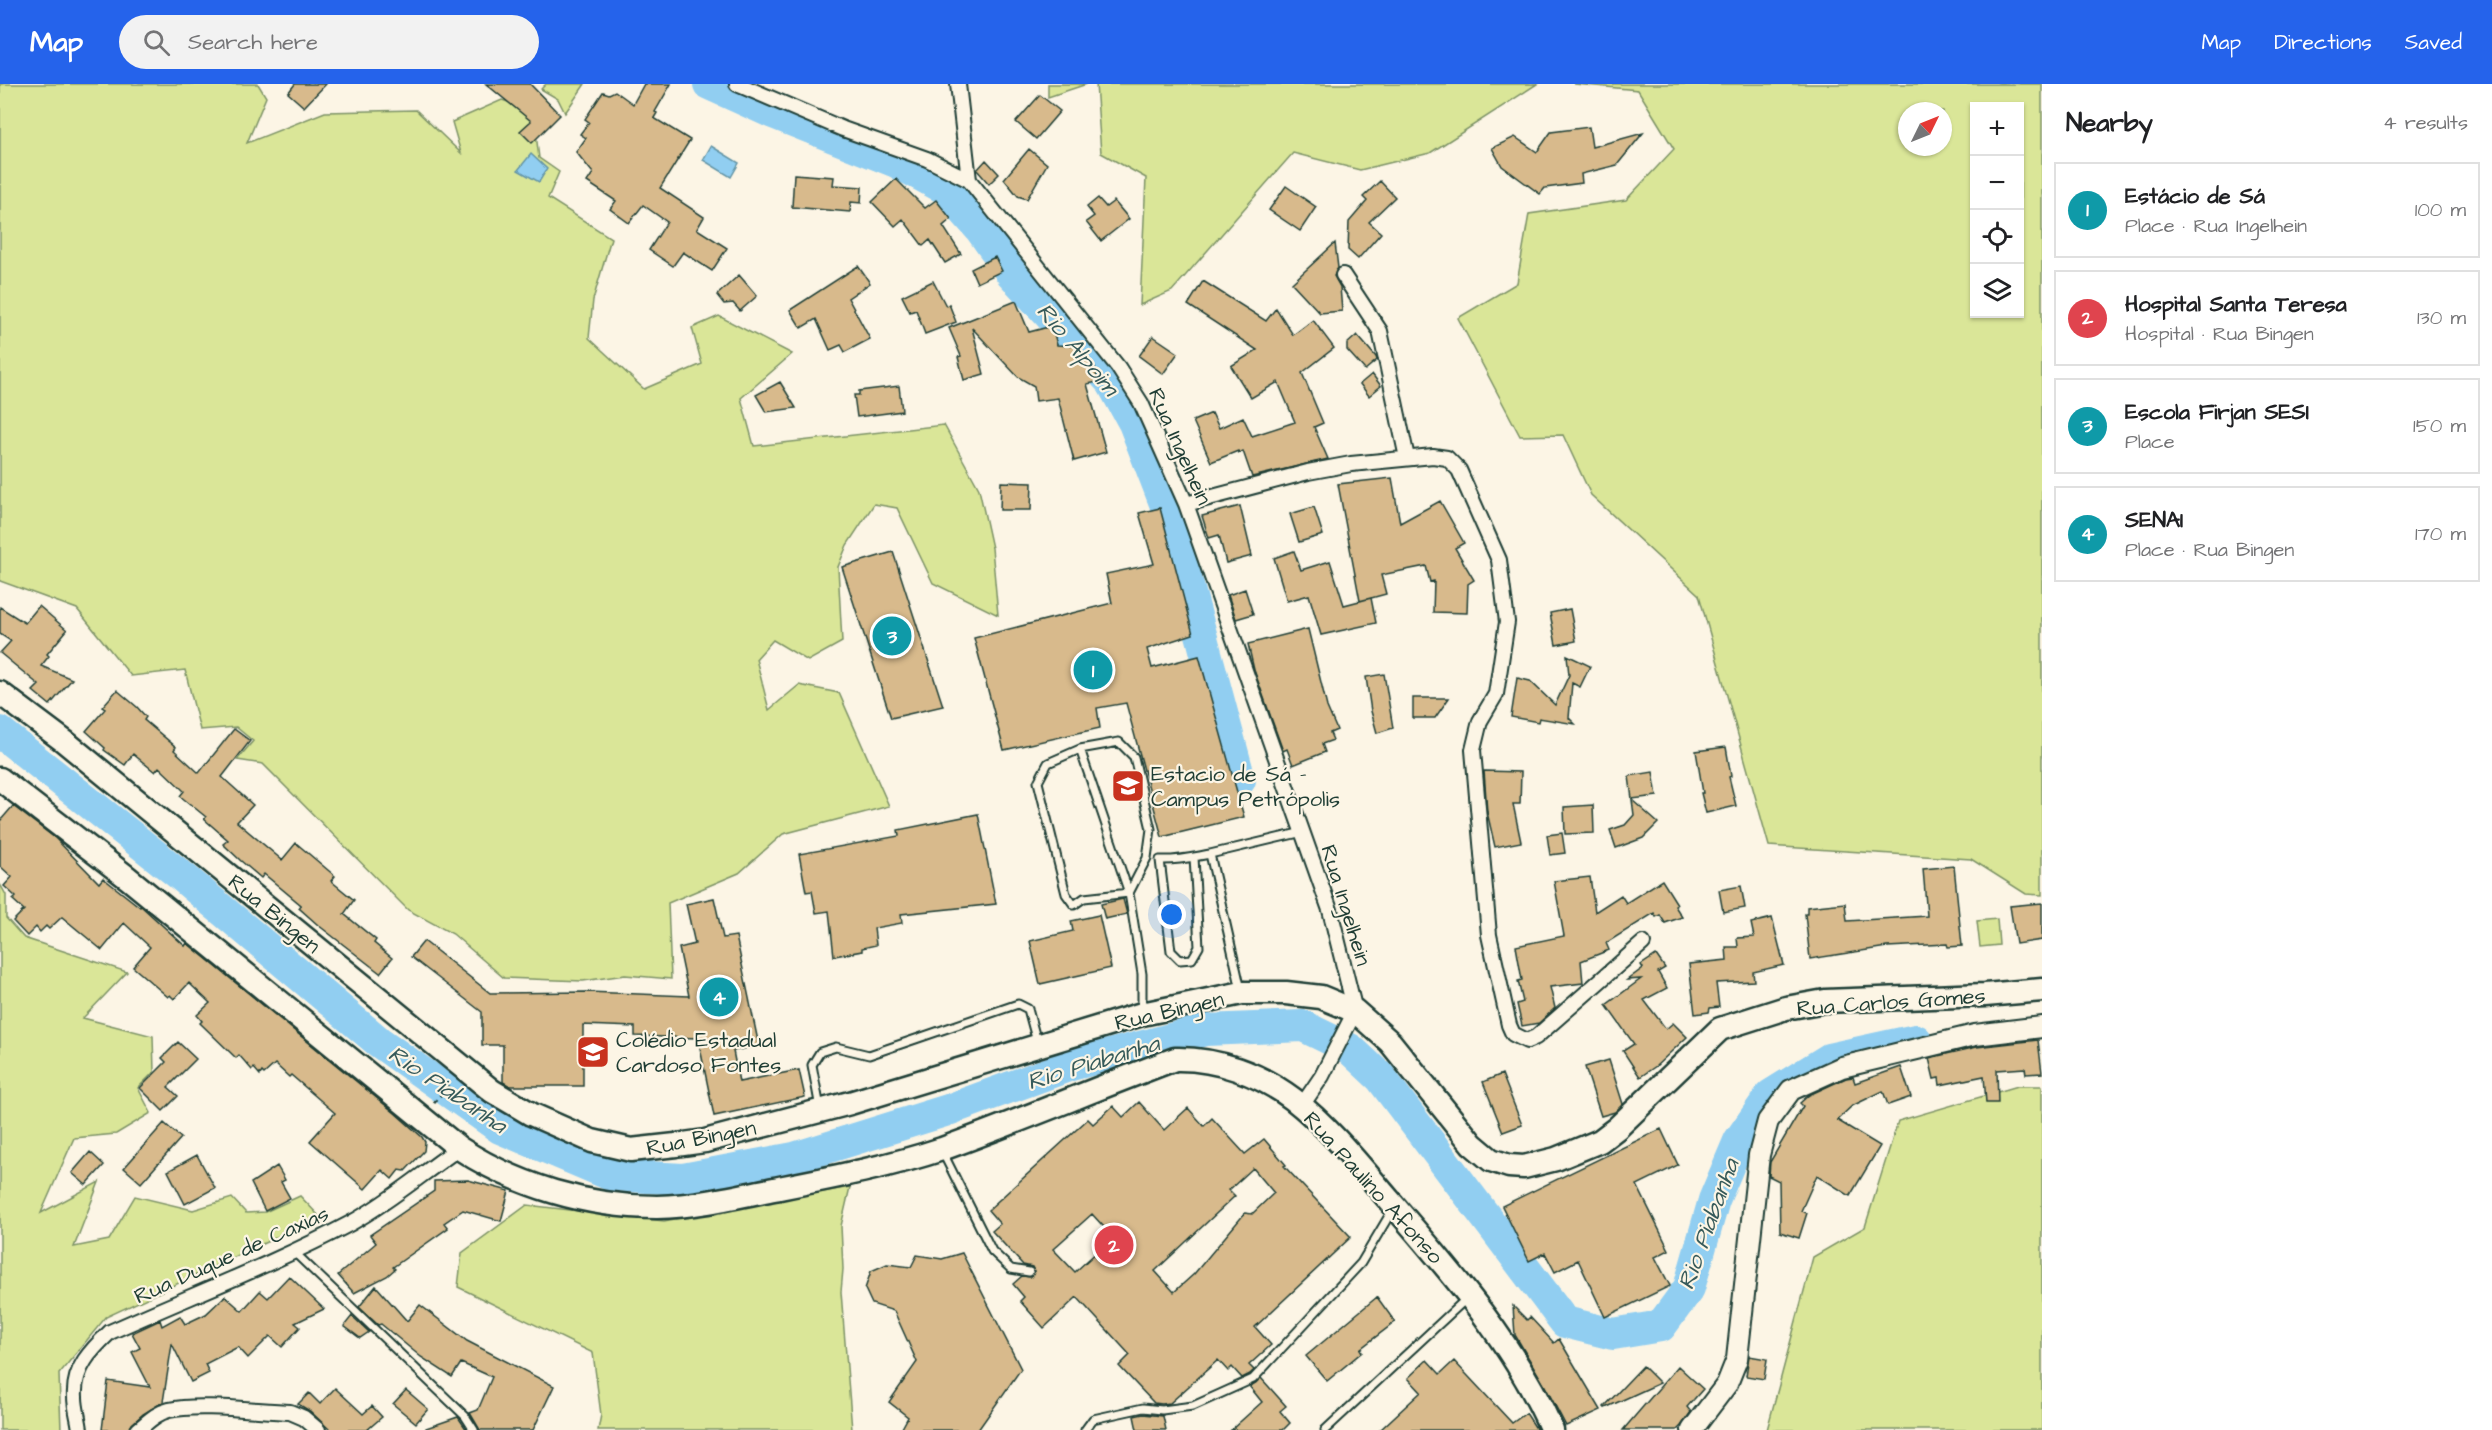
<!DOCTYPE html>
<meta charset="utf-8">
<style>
body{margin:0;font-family:"Architects Daughter",sans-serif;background:#f2f2f2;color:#202124}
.controls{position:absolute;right:18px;top:18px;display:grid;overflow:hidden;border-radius:0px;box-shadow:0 2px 4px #0004}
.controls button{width:54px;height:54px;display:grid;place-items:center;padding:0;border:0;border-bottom:2px solid #e0e0e0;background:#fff;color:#202124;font:30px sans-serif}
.compass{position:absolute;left:1898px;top:18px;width:54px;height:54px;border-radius:50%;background:#fff;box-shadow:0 2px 4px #0004;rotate:47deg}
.you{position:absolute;left:1172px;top:831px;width:21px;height:21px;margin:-15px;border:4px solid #fff;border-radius:50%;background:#1a73e8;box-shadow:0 0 0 9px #1a73e833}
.badge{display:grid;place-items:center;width:39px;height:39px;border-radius:50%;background:#2563eb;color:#fff;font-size:20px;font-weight:700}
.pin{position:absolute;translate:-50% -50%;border:3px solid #fff;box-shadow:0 2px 6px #0006}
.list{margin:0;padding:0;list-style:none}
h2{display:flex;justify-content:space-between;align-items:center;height:78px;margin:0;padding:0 24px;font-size:26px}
h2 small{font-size:20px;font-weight:400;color:#757577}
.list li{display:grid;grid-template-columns:39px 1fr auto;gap:18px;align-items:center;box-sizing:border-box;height:96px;margin:0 12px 12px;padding:0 12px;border:2px solid #e0e0e0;border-radius:0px}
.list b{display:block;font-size:22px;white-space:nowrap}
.list p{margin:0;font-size:20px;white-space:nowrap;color:#757577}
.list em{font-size:20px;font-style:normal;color:#757577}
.icon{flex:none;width:33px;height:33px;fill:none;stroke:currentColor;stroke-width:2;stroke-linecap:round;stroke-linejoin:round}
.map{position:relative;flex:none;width:2042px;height:1346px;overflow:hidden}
header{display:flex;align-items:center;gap:36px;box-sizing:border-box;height:84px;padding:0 30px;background:#2563eb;color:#fff}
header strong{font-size:28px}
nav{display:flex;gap:33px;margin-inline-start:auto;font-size:21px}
.search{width:420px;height:54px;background:#f2f2f2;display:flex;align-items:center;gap:15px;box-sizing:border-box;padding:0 21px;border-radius:33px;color:#757577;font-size:22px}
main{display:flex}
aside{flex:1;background:#fff}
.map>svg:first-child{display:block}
</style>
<header>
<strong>Map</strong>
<div class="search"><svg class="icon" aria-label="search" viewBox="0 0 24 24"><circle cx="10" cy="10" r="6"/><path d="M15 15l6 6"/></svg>Search here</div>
<nav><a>Map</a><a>Directions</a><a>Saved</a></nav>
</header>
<main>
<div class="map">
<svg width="2042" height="1346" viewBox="0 0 2042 1346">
<rect width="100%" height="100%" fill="#fcf5e5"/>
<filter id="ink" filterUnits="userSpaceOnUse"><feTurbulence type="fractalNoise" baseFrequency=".0167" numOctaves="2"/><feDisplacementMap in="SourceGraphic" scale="12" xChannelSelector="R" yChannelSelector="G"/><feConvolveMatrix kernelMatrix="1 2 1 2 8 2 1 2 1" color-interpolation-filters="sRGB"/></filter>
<g filter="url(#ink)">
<path fill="#dae698" stroke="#7c9266" stroke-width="1.5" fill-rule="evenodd" d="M0,0H258L266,13L247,59L325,28L416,26L461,69L452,38L502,16L533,26L539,74L559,88L548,114L611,154L593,216L589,254L644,305L702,280L692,244L719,232L792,270L741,314L754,362L944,341L979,405L992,464L998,531L933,499L897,424L874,420L847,461L838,483L842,558L808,577L773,556L756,575L769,626L799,601L839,609L889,722L783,750L739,789L668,819L671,895L625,891L583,897L504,894L453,850L408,826L263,680L237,676L253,657L236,643L200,646L185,586L131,592L77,525L0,497Z
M546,0H585L565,29L558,15L541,5Z
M1048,0H1087L1048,13Z
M1096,0H1537L1430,69L1360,86L1293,69L1172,207L1140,221L1146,94L1101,69Z
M1574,0H2042V811L2026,810L1971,775L1769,762L1699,511L1591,411L1563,351L1520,352L1458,234L1517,199L1529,130L1626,116L1674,65L1638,6ZM1974,22H2020V230H1974ZM1907,27H1943V63H1907Z
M0,800L6,811V834L24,854L127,888L83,934L153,952L154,988L138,1004L151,1029L116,1050L74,1054L41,1129L99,1098L74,1163L109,1156L135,1112L193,1126L232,1114L246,1129L265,1128L300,1112L320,1133L106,1233L59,1290L61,1346H0Z
M1997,835L1999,861L1980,863L1977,837Z
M2018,1002H2042V1346H1767L1813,1173L1865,1143L1898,1037Z
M850,1103L841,1142L843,1185L841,1208L852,1346H598L601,1331L593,1269L458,1203L462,1169L527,1121L664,1137Z"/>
<path fill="#91cef1" stroke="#6394a5" stroke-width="1.5" d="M711,62L739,79L731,93L703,76Z
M531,70L547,85L539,98L518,86Z"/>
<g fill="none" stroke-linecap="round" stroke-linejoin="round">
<path stroke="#91cef1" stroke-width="32" d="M709,0L773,29L896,78L944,104L981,146L1012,190L1112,299L1134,339L1168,427L1240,696
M0,648L184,794L379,958L500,1044L611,1091L683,1095L794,1074L948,1026L1071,981L1205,946L1303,942L1350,965L1381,994L1565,1238L1613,1250L1661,1242L1689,1204L1714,1116L1739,1057L1771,1011L1829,975L1916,956"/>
</g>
<path fill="#d8ba8c" stroke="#1f3d34" stroke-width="1.5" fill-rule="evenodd" d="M295,0H326L304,23L288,9Z
M486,0H530L560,31L532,59L520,47L531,37Z
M644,0H671L655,28L657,29L654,34L690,56L660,104L704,133L697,145L727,164L712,187L683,168L673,182L649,166L667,138L643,121L629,139L610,125L616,117L587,98L593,89L576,68L586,54L580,50L589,38L585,35L603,8L609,10L615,7L633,20Z
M1040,11L1060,27L1036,55L1016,38Z
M1589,43L1592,63L1643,49L1617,81L1581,90L1582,99L1545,104L1540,110L1502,82L1492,64L1515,53L1537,68L1551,48Z
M1029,65L1047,80L1027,115L1018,112L1004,95Z
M986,76L999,90L989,100L977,86Z
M794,90L834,93L833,101L862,103L861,119L851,118L850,128L792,123Z
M896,95L925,124L936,116L951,135L943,142L961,170L945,179L930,156L923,162L903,135L895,142L872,118Z
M1380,97L1395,113L1369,138L1381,149L1358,175L1348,166L1349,138L1367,117L1363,113Z
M1286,102L1316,123L1300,147L1269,126Z
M1098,114L1106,123L1114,117L1129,135L1101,157L1086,138L1094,132L1087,123Z
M1335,159L1338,184L1334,192L1340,203L1342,227L1320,229L1292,199Z
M995,173L1002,187L977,199L971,185Z
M858,182L870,199L848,214L870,255L845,268L841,261L830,266L816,235L801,244L790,226Z
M739,191L757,212L740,227L733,219L724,220L717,211Z
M933,197L946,222L949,220L956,238L925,250L916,226L910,228L902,212Z
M1203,197L1266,237L1276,224L1293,251L1313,236L1334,264L1302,289L1323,339L1314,343L1328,375L1252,393L1243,367L1239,369L1238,367L1211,378L1193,337L1212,329L1219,344L1243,333L1252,352L1295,338L1278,298L1251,314L1231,282L1257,266L1188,221Z
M1016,217L1029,248L1052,242L1057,261L1075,262L1095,283L1098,298L1087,300L1106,368L1074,377L1058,314L1036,317L1034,302L1018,293L972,244L984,290L964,296L958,273L961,272L949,244Z
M1357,251L1376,273L1377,276L1365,286L1347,266V260Z
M1153,252L1178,269L1163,290L1139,272Z
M1372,290L1381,302L1369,312L1360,300Z
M780,298L796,324L766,328L756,311Z
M899,302L902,327L857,333L854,311H859V307Z
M1392,394L1400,439L1440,417L1464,459L1455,464L1474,496L1468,500L1467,529L1433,528L1434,497L1430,498L1426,482L1381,491L1386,510L1360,517L1338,400Z
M1001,398L1032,399L1031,426H1000Z
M1240,422L1252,472L1226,479L1219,451L1209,454L1202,432Z
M1314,423L1323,451L1299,458L1290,430Z
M1160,424L1193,550L1147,565L1152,584L1199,572L1244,733L1162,753L1126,619L1097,624L1100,644L1004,666L974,554L1112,519L1106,490L1154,480L1139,429Z
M1294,467L1301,486L1330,477L1344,521L1371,514L1376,539L1321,551L1309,511L1287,517L1274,474Z
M893,468L943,622L891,634L842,483Z
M1245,505L1253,530L1236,535L1228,511Z
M39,522L67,546L47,570L49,572L41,582L72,595L50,621L33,607L39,601L0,569L11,557L0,550V523L25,539Z
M1570,525L1576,557L1556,561L1550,529Z
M1308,545L1327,623L1337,646L1330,649L1333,656L1322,660L1325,668L1293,681L1287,665L1283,667L1254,586L1248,560Z
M1567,571L1590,582L1580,603L1572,599L1569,634L1575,640L1539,634L1538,638L1511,633L1517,594L1530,597L1555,621L1569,591Z
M1384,590L1393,644L1377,649L1371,627L1366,593Z
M117,606L137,623L146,633L144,636L176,663L174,666L199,689L234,645L250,657L222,693L253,721L237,738L282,776L296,759L335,792L331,797L354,816L344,830L376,856L374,859L392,874L380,889L318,841L299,824L301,821L264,790L261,794L241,777L223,760L228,756L204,735L206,733L180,712L184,707L159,683L155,688L133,670L125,681L104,666L105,664L86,647L105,625L102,623Z
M1413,614H1449L1435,634H1413Z
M1726,663L1731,692L1729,693L1736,722L1706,729L1701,709H1703L1696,667Z
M1484,687L1521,688L1520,720H1513L1521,758L1495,763L1487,728Z
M1653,688L1657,712L1632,715L1629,692Z
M1632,716L1658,739L1643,754L1616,764L1610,746L1625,741L1634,731Z
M1593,721L1594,749L1565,750L1564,723Z
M13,722L55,754L99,799L103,794L140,823L141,822L185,862L187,859L395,1029L422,1053L425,1058L424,1067L405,1087L399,1086L392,1095L382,1086L365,1105L310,1057L335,1029L291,991L289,993L275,980L264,990L262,988L260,991L254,984L252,986L239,971L236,974L200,939L202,937L197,931L210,919L189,899L174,915L170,911L168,913L133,883L150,863L124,839L102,866L62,833L49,845L46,842L40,848L36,843L27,852L13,837L24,826L13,816L16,813L4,802L12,793L0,782V737Z
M978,730L996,820L901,830L902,839L874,844L876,861L862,864V867L834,872L829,827L816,829L812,807L806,808L799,770L899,752L898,746Z
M1562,749L1565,769L1550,771L1547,751Z
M1954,782L1962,862L1948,863L1947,860L1887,863L1810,875L1805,830H1807V823L1845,819L1847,837L1927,832L1923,785Z
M1590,793L1595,828L1621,811L1626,819L1662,796L1677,820L1675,822L1682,833L1665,839L1660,831L1656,833L1654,829L1606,859L1609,866L1581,877L1583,899L1550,903L1555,924L1539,939L1522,942L1517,920L1523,918L1518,897L1522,896L1516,862L1564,852L1554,797Z
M1741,802L1745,824L1723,828L1719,806Z
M714,814L723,854L736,852L759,962L733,967L739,998L799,986L805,1013L714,1032L698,954L635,952V943L583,941V1002H510L503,998V961H482V928L411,873L424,857L490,909L587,908L689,912L679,864L695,860L686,820Z
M1123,815L1127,830L1105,835L1101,820Z
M2042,819V856L2016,860L2010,822Z
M1099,831L1111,884L1040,900L1030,857L1073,847L1071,837Z
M1772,834L1784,881L1753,888L1754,897L1716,899L1719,923L1710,924L1709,928L1695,930L1689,880L1727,876L1726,863H1738L1737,854L1754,853L1751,839Z
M1656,871L1665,884L1658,888L1667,904L1644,916L1666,945L1673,939L1687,953L1656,982L1640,993L1623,967L1634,960L1606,921L1641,895L1627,896L1643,884L1641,881Z
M2038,956L2042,989L2026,990L2025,984L1997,986L1998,1019H1986L1984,992L1940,1001L1939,994L1934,995L1929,974L1977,963Z
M178,958L196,975L168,1003L178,1012L163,1027L140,1004L166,978L162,974Z
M1609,976L1623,1020L1615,1028L1601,1032L1585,983Z
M1901,983L1911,1013L1888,1021L1883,1007L1852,1022L1837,1036L1880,1062L1850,1112L1817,1091L1801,1127L1807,1129L1799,1154L1780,1148L1779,1097L1769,1092L1770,1078L1803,1022L1800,1019L1809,1011L1846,994L1853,993L1855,999Z
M1502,990L1522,1041L1503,1048L1483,998Z
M1139,1018L1164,1046L1188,1024L1204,1042L1212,1034L1245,1070L1264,1055L1286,1081L1284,1082L1351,1153L1255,1243L1271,1261L1249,1281L1254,1286L1250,1290L1242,1294L1232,1283L1228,1287L1218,1276L1170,1319L1162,1320L1154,1319L1119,1282L1130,1271L1077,1213L1044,1244L1020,1217L1024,1213L1013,1200L1022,1192L1031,1193L1034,1187L1032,1183L1023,1181L992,1147L1000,1140L988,1126L1088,1035L1093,1040L1113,1022L1123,1033ZM1253,1084L1274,1109L1252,1130L1245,1129L1194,1190L1174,1208L1155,1187L1235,1112L1229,1106ZM1092,1130L1113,1153L1075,1188L1053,1165Z
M164,1039L181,1054L141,1099L124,1084Z
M1661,1045L1678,1081L1637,1101L1669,1166L1655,1173L1670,1202L1605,1233L1578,1176L1555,1188L1545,1169L1529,1177L1502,1122Z
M90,1068L104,1081L86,1101L72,1089Z
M197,1071L215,1104L185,1120L168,1087Z
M277,1082L285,1096L281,1098L290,1114L265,1127L251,1099Z
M468,1096L509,1107L501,1137L463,1126L444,1139L448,1144L393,1183L395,1185L387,1192L354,1209L338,1191L376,1159L370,1151L434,1107V1097Z
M962,1169L1021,1285L978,1346H901L908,1333L889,1318L917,1278L894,1227L872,1220L865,1205L871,1187L887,1180L911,1183L917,1171L942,1175Z
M289,1192L324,1225L295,1239L300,1243L282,1263L270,1252L248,1274L238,1263L205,1280L209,1289L191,1298L172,1260L163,1318L143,1330L132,1340L129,1346H102L108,1297L150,1303L132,1268L140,1264L132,1249L160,1236L162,1242L180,1232L185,1240L206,1230L225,1212L242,1227L260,1207L268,1214Z
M376,1202L407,1237L420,1221L467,1257L554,1302L533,1346H480L470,1329L478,1326L492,1293L461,1279L452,1293L421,1273L381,1240L378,1241L359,1223Z
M1377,1213L1395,1238L1360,1265L1362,1268L1327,1297L1306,1272Z
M1513,1222L1527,1236L1530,1233L1554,1259L1559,1255L1601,1326L1566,1342L1545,1302L1515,1251Z
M352,1232L369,1248L360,1254L344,1242Z
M1749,1272L1767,1275L1764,1295L1746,1292Z
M1427,1276L1440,1290L1454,1277L1512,1339L1526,1329L1537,1346H1380L1421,1308L1408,1294Z
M1643,1282L1660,1299L1605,1324L1604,1323Z
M1678,1282L1703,1305L1687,1323L1691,1328L1681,1342L1677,1346H1623Z
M1261,1294L1286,1322L1280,1327L1290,1339L1283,1346H1231L1262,1318L1250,1303Z
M335,1304L363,1330L372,1322L382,1333L367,1346H330L310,1327L298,1320L309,1309L320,1320Z
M406,1306L428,1325L416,1339L393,1320Z
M1143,1330L1163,1332L1166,1346H1137L1134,1332Z
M458,1333L467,1346H426V1344Z"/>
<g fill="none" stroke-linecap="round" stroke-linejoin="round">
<defs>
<path id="service" d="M1119,658L1134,673L1151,745L1147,774L1129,809L1084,814L1074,821L1066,810L1038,698L1048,679L1080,665Z
M1080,665L1129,809L1142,890V925
M1210,770L1303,748
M1194,773L1199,863L1192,875L1180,876L1171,867L1160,776C1178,777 1193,773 1210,770L1241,906
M820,1024L812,981L820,968L836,963L869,971L1018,920L1028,925L1037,958
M942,1067L992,1167L1011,1185L1029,1188
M293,1167L465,1332L474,1346
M1085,1346L1093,1335L1143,1324L1162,1326L1193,1322L1253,1295L1361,1179L1393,1125
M1325,1346L1466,1215"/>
<path id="minor" d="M737,0L843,45L927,75L969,96L1118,283L1141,319L1186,420L1330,826L1355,927L1322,992L1301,1023
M958,0L969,96
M1343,191L1380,247L1407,374
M1186,420L1308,388L1351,380L1433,372L1447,374L1459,386L1499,476L1507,538L1496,610L1480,637L1473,666L1489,851L1509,941L1513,950L1527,957L1536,953L1643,859
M80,1346C79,1335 75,1324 75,1313C73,1284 91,1266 110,1248C190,1212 274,1180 351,1139C389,1118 423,1089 459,1064
M138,1346C148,1338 156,1329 169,1326C199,1319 258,1327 290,1328L304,1334L318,1346"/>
<path id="secondary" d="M1692,1346L1727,1300L1737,1275L1759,1071L1768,1037L1791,1006L1842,983L1975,951L2042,943"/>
<path id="primary" d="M0,609L64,657L492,1007L531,1030L592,1057L631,1066L676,1061L705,1057L850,1019L1142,930L1242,909H1286L1321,913L1355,927L1390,958L1472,1060L1491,1076L1509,1082L1524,1083L1556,1075L1600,1057L1617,1044L1720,945L1786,924L1825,917L1985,911L2042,906
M0,695L128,794L459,1064C517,1102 588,1123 657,1123C697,1122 735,1113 774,1105C830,1094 888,1083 942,1065C1020,1037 1097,1004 1175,975C1217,974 1260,990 1293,1015C1330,1044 1360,1082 1390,1117C1451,1188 1514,1259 1552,1346"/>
</defs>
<use href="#service" stroke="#1f3d34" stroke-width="11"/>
<use href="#minor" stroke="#1f3d34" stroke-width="18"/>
<use href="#secondary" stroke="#1f3d34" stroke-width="24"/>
<use href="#primary" stroke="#1f3d34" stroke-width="27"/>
<path stroke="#1f3d34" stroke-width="3" stroke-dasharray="4.5 4.5" stroke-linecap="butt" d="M434,1019L451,998"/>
<use href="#service" stroke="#fcf5e5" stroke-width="7"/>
<use href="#minor" stroke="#fcf5e5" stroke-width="14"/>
<use href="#secondary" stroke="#fcf5e5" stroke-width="20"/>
<use href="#primary" stroke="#fcf5e5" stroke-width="22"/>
</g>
</g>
<defs>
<symbol id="university-square" viewBox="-11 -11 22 22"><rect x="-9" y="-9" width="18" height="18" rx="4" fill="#c8321e" stroke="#fcf5e5"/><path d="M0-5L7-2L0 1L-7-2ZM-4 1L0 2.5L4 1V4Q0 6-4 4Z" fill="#fff"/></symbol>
<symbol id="school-square" viewBox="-11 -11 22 22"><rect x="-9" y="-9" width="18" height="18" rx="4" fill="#c8321e" stroke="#fcf5e5"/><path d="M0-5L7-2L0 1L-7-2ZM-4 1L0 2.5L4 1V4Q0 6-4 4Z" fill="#fff"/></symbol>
</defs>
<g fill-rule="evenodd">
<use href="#university-square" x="1109" y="683" width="38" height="38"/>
<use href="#school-square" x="574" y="949" width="38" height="38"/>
</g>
<g text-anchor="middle" stroke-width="4.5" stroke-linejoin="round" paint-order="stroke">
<g font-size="22" fill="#1f3d34" stroke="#fcf5e5">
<text transform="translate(1181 362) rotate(66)" y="8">Rua Ingelhein</text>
<text transform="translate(1347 821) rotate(73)" y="8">Rua Ingelhein</text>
<text transform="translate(275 829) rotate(39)" y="8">Rua Bingen</text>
<text transform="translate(1891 917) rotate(-4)" y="8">Rua Carlos Gomes</text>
<text transform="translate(1169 926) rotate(-13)" y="8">Rua Bingen</text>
<text transform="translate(701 1053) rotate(-11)" y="8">Rua Bingen</text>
<text transform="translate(1374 1103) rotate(48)" y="8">Rua Paulino Afonso</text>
<text transform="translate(231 1170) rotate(-24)" y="8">Rua Duque de Caxias</text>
</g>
<g font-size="22" fill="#1f3d34" stroke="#fcf5e5" text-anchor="start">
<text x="1151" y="697">Estacio de Sá -<tspan x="1151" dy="25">Campus Petrópolis</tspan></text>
<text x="616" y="963">Colédio Estadual<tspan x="616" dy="25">Cardoso Fontes</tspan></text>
</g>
<g font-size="24" font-style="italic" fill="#365a5a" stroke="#fcf5e5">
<text transform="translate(1078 265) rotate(50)" y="8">Rio Alpoim</text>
<text transform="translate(1093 978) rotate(-17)" y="8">Rio Piabanha</text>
<text transform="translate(448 1005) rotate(34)" y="8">Rio Piabanha</text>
<text transform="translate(1708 1140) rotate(-70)" y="8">Rio Piabanha</text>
</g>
</g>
</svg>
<div class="controls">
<button>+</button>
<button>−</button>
<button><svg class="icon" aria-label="locate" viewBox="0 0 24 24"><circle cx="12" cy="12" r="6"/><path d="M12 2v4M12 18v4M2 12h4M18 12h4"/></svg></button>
<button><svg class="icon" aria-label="layers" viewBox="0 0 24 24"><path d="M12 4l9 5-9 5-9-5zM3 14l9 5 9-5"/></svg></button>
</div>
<svg class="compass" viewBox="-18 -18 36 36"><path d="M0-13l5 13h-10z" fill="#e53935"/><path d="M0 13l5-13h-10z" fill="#757577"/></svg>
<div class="you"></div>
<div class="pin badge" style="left:1093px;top:586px;background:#0f9aa8">1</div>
<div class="pin badge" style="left:1114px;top:1161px;background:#e0444e">2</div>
<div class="pin badge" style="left:892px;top:552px;background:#0f9aa8">3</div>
<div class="pin badge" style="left:719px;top:913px;background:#0f9aa8">4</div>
</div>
<aside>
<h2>Nearby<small>4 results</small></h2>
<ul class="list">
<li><span class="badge" style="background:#0f9aa8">1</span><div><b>Estácio de Sá</b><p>Place · Rua Ingelhein</p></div><em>100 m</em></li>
<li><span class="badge" style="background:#e0444e">2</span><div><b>Hospital Santa Teresa</b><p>Hospital · Rua Bingen</p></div><em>130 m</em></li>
<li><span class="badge" style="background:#0f9aa8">3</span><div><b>Escola Firjan SESI</b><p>Place</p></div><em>150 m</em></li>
<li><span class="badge" style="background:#0f9aa8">4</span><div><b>SENAI</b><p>Place · Rua Bingen</p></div><em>170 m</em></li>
</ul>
</aside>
</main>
